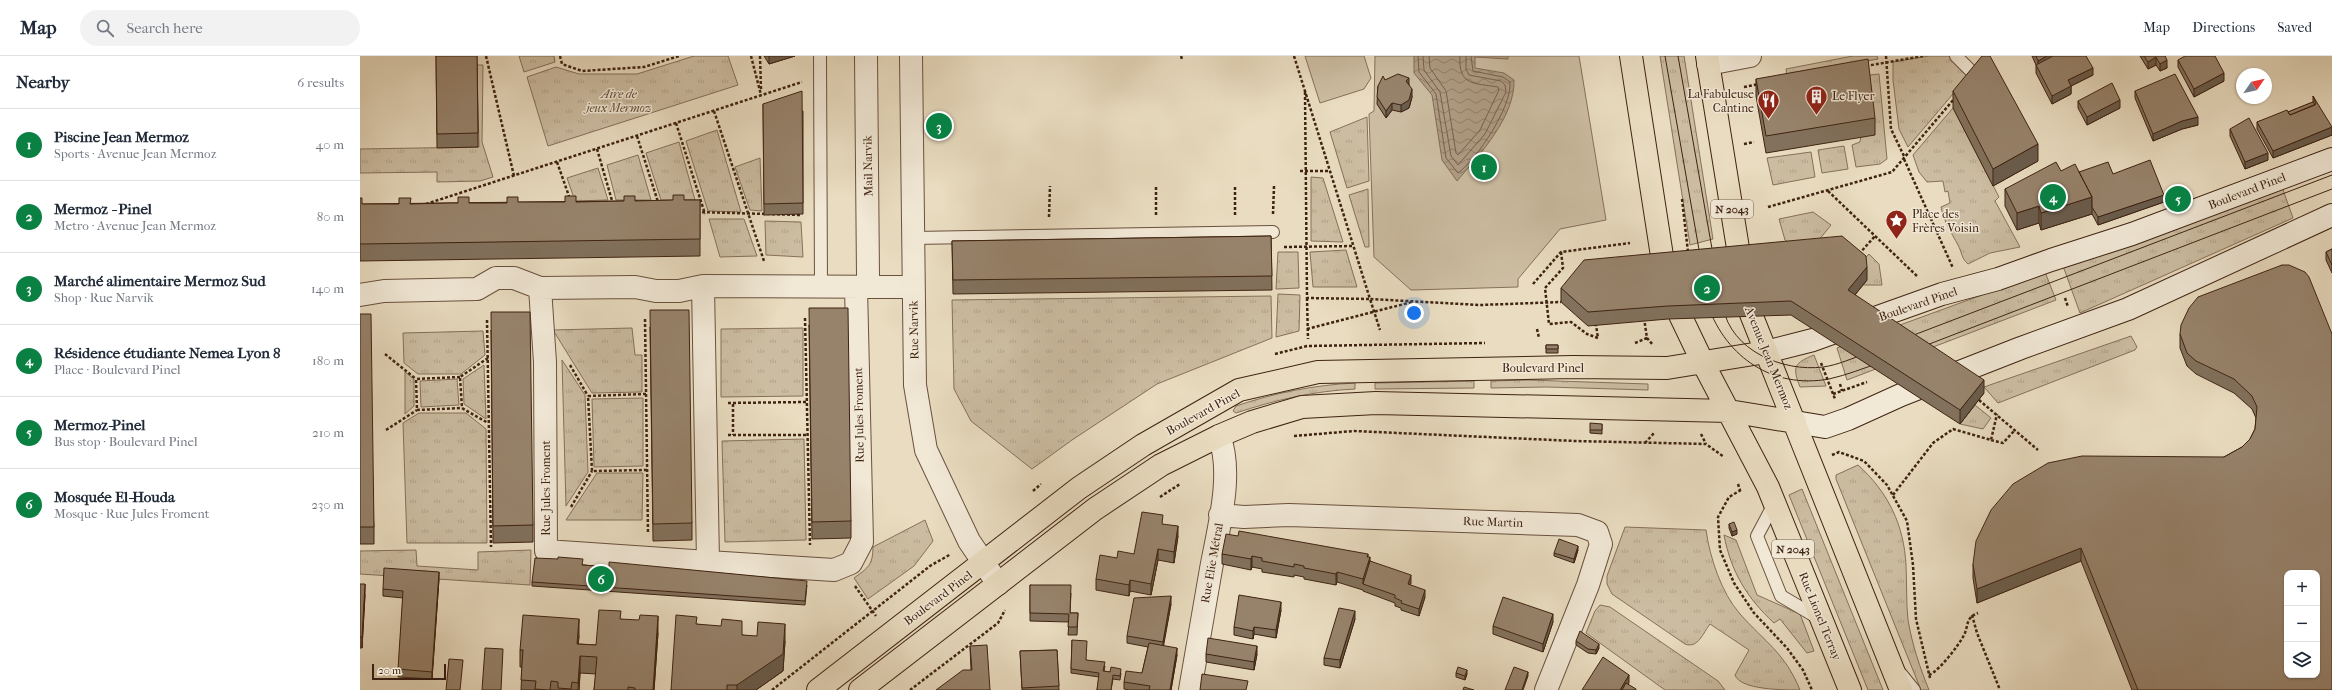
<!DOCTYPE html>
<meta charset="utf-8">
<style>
body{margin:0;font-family:"IM FELL French Canon",serif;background:#f2f2f3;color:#1f2937}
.controls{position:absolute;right:12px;bottom:12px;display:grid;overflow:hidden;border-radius:8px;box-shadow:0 1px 3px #0004}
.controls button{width:36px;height:36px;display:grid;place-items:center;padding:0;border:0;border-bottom:1px solid #e0e1e3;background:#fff;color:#1f2937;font:20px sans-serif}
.compass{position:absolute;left:1876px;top:12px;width:36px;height:36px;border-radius:50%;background:#fff;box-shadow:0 1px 3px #0004;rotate:56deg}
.scale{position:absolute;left:12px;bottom:10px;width:74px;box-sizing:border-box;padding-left:4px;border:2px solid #3f2312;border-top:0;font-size:11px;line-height:14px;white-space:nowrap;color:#3f2312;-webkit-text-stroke:3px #f1e8d6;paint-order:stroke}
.you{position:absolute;left:1054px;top:257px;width:14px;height:14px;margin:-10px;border:3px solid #fff;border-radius:50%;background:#1a73e8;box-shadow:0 0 0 6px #1a73e833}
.badge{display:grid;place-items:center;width:26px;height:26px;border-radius:50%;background:#0b8043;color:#fff;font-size:13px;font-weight:700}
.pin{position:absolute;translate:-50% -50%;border:2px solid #fff;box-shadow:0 1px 4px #0006}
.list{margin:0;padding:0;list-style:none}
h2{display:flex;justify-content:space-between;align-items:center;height:52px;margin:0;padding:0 16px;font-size:17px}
h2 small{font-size:13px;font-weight:400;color:#747a83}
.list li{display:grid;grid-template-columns:26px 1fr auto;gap:12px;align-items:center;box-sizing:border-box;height:72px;padding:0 16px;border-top:1px solid #e0e1e3}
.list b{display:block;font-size:15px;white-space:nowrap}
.list p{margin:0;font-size:13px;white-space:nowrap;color:#747a83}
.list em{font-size:13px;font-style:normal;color:#747a83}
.icon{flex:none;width:22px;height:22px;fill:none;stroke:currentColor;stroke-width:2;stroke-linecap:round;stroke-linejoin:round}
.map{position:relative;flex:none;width:1972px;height:634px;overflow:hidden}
header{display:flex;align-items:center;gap:24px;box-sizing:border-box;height:56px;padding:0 20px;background:#fff;border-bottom:1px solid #e0e1e3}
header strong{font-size:19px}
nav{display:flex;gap:22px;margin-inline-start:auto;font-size:14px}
.search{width:280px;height:36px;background:#f2f2f3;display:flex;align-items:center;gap:10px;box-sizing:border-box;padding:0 14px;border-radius:22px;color:#747a83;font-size:15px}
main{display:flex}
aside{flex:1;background:#fff}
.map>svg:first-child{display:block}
</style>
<header>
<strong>Map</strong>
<div class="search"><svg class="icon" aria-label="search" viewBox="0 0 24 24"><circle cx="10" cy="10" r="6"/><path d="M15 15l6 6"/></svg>Search here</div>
<nav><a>Map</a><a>Directions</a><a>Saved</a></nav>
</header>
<main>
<aside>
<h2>Nearby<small>6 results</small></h2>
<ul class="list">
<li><span class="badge">1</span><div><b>Piscine Jean Mermoz</b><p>Sports · Avenue Jean Mermoz</p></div><em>40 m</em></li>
<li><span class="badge">2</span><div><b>Mermoz - Pinel</b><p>Metro · Avenue Jean Mermoz</p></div><em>80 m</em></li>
<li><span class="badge">3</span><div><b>Marché alimentaire Mermoz Sud</b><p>Shop · Rue Narvik</p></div><em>140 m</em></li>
<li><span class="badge">4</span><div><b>Résidence étudiante Nemea Lyon 8</b><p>Place · Boulevard Pinel</p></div><em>180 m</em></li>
<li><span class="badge">5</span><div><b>Mermoz-Pinel</b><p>Bus stop · Boulevard Pinel</p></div><em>210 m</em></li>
<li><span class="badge">6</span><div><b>Mosquée El-Houda</b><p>Mosque · Rue Jules Froment</p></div><em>230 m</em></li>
</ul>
</aside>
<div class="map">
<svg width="1972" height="634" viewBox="0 0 1972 634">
<defs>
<pattern id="grass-tufts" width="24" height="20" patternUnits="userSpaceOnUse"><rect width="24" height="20" fill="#ccbda2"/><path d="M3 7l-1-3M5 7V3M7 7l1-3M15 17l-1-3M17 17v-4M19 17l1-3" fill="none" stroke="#b0a28a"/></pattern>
<pattern id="water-waves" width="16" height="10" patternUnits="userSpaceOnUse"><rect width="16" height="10" fill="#af9d85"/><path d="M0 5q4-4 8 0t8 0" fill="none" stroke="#90806b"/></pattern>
</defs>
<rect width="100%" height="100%" fill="#e9dcc0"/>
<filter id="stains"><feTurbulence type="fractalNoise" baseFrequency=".005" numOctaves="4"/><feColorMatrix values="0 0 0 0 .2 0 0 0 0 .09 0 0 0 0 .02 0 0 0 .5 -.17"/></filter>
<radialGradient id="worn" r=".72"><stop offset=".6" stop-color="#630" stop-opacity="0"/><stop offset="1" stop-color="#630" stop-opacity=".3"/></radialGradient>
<path fill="url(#grass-tufts)" stroke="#86705a" d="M159,0H194L195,6L164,16Z
M334,0H368L378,29L188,90L167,21L196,11L219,18H277Z
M1300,0H1324L1353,183L1330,189Z
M1493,0H1517L1518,3L1427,19L1426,13Z
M1569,0H1589L1609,19L1548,91L1539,73L1533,24V6Z
M117,9H123L122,86L133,121L120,125L77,126V116L0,117V93L119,91Z
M1519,18L1527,103L1520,108L1496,111L1492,89L1500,86L1510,19Z
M1593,52L1639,141L1635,145L1660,191L1630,197L1608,208C1601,202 1602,196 1598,189C1591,176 1584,166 1581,151L1590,147L1588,135L1585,136L1583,125L1567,126L1559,116L1553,99Z
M1007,61L1009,125L987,132L970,76Z
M357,74L381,156L348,155L326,85Z
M319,86L335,144H301L286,97Z
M1484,90L1488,113L1462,117L1458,94Z
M1451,96L1455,121L1413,129L1407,102Z
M278,99L291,144H256L247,109Z
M400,102L402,155L390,154L375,111Z
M238,112L248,144L215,145L207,122Z
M951,121L963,122L983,186L951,185Z
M1922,131L1933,162L1720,257L1703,210L1756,195Z
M1008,133L1009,191H1005L989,139Z
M1453,156L1471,169L1446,200L1425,184L1419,163Z
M349,163H384L397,200L360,201Z
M405,165L441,166L443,201L406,199Z
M986,194L997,231H953L950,196Z
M918,196H938L939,232L916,233Z
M1509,198L1519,208L1522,229H1503L1499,208Z
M1685,216L1696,244L1487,324L1477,292Z
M918,238L940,239L939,275L916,281Z
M911,240L912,282L797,328L712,384L672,413L611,365L594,333L592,244Z
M272,272L275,299H282V336L232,337L193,274Z
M443,272V340L361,341V273Z
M123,275L125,299L101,318H58L44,307L43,277Z
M1771,280L1777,291L1775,294L1638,347L1624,331Z
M1454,299L1466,330L1440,331C1432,311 1434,307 1454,299Z
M202,304L225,339L228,416L206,450Z
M124,309L126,363L104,348L103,323Z
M45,316L54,323V350L45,358Z
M97,323L99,349L61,351L60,325Z
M1168,324L1288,328V334L1187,331L1131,332V325Z
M1114,325V332L1015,333V327Z
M995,327V333C954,335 915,344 876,357L873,355L876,350C914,337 954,329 995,327Z
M283,342V410L234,411L232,343Z
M1615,349L1631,362L1623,373L1600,368Z
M59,357H106L126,373L127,487H47L43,367Z
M444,383L446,484L365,486L362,385Z
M1498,409C1528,436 1544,469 1546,509C1547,528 1546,546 1548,564C1552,588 1560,612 1569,634H1561L1476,423V419Z
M237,417H283L282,464H206Z
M1442,433L1523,634H1508L1429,439Z
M565,464L573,485L554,510L508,543L494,522C508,512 513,509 513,491Z
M1265,471L1346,474C1350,502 1361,536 1380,558C1405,586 1425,597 1440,634C1424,634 1380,634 1375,619L1389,594L1350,568C1343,577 1338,593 1325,588L1252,538L1247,528V520Z
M1364,479L1376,484L1397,539L1440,558L1454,595L1447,597L1420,563L1414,567C1387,542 1371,516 1364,479Z
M56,494L57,510L118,514V496L171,494L170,529L0,518V495Z
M1240,549L1250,551L1358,625L1365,634H1305L1226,577L1235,555Z"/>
<path fill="#ccbda2" stroke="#86705a" d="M945,0H1004L1011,22L1004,33L960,47Z
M1015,0H1219L1246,164L1200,173L1158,223V231L1051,234L1014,201L1009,58L1014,55Z"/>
<path fill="url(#water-waves)" stroke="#826c57" d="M1054,0H1148V3L1115,1V12L1144,17L1154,24C1155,61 1120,98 1097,125L1082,104L1072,39L1054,17Z"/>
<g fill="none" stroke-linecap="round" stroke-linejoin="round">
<path stroke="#77604c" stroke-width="1" d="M1058,0L1059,16L1076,38L1086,102L1098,117C1117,103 1152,51 1150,26L1143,21L1113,15L1111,0
M1063,0L1064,14L1080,36L1091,100L1098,109L1125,78L1146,36L1145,29L1141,25L1109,19L1106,13V0
M1069,0L1070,12L1086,35L1096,97L1098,99L1120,74L1139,34L1138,31C1114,27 1098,30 1100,0"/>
<defs>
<path id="lane" d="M460,0L461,230
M1596,0L1615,19
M553,182L913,176
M1414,448L1397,480L1421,540L1460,563
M1541,618L1554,634"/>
<path id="street" d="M506,0L508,220
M551,0L555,329L566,394L609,485L638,528
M1348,8L1390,0
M343,230L348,506L474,514L491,507L502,486L496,231
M180,232L185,306L186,495L348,506
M0,239L24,235L117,233L136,222H154L180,232L275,231L296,235H319L343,230L553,231
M860,459L884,461L929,459L1218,469L1237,476L1241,488L1228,529L1186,634
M830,634C837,594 844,553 851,513C858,474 874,417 859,380"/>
<path id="secondary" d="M1406,296L1453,284L1582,238L1638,223L1691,204L1772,178L1972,103
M1435,366L1465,371L1488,363L1541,339L1661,292L1768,253L1972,159"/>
<path id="primary" d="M1271,0L1304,213L1320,259L1343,307L1408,431L1490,634
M1347,0L1387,248L1541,634
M458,634L719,432L783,389L879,334L958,316L1213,311L1307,312L1406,296
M500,634L735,453L801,409L859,380L892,366L942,351L1016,347L1369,355L1435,366"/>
</defs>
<use href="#lane" stroke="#6a513e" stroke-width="14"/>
<use href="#street" stroke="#6a513e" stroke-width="24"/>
<use href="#secondary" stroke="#3f2312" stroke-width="24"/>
<use href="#primary" stroke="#3f2312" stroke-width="24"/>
<path stroke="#3f2312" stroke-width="2.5" stroke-dasharray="3 2" stroke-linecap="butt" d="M126,0L154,120
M200,0L202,8L222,15L284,11L319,0
M391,0L401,39
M400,0L401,33
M821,0L822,3
M934,0L1010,243L1120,249L1201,246
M1526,0L1531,73L1544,100
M1506,10L1563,0
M1384,31L1399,28
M945,36L947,242L1010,243L1020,274
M354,55L404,205
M316,67L345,158
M277,80L298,146
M1384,88L1394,86
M237,93L253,148
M1544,103L1593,212
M197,106L210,143
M940,115H969
M796,131V160
M1468,135L1558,221
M1322,143L1328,196
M66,148L442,26
M1408,151L1532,116L1594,43
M337,156L441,159
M913,158L914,130
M875,159V131
M689,161L690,130
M924,191L993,190
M1201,196L1203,212L1185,232L1189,268L1211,266L1227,278L1238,282L1236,269
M1499,198L1515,180
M1173,228L1201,196L1270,187
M947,242L948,283
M1705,242L1708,251
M445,262L450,489
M1284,262L1287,282L1293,289
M285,263L288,478
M127,264L131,491
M947,273L1052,246
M1177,273L1179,282
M1275,287L1287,282
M25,298L56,323
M915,298L947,290L1125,287
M128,302L100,321L102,352L128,367
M1461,307L1475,343
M210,309L228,340
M100,321L56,323L57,354L102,352
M1480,328L1482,335
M286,338L228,340L232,415L287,414
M1473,338L1507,326
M1619,344L1678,394
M368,347L447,346
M373,348V379
M26,374L57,354
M1341,378L1346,388
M368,379H448
M934,380L994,375L1215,385L1346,388L1364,401
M1631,384L1643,387L1655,374
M1285,387L1294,377
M1472,399L1479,396L1504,405L1527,429L1547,465L1553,509L1556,563L1570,622
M1378,428L1380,434
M1381,434L1369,441L1358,461L1360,494L1374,527L1394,557L1427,592L1443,614L1452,634
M673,435L681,428
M1533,439L1573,387L1593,373L1631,384L1637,358
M800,441L820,428
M211,451L232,415
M495,530L516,560
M1612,559L1617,577L1640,634
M1569,619C1579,615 1599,589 1604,579C1609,569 1605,562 1618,557
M412,634L570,510L591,498
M550,634L638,567L645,554"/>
<use href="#lane" stroke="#f1e8d6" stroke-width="12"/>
<use href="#street" stroke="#f1e8d6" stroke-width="22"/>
<use href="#secondary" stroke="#f1e8d6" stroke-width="22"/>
<use href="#primary" stroke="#e9dcc0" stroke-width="22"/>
<path stroke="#3f2312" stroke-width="1" d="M1305,0L1341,205
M1318,0L1354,204
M1348,250C1367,302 1413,333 1469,323C1487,319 1504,312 1522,306
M1363,251C1371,295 1423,316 1463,311C1478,309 1493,302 1507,297
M1546,282L1972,119
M1559,292L1972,133"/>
</g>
<path fill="#82715d" stroke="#3f2312" d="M76,0H117L118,91L77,92Z
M404,0H435L409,8Z
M1672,0H1726L1733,19L1711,30V38L1692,48L1676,17V9Z
M1780,0H1805L1807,12L1800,15L1796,9L1788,13Z
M1818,4L1864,25L1834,41L1818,11Z
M1396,23L1515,62V79L1406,97L1396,40Z
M1025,24L1049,29L1052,41L1049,52L1041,56L1032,54L1026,62L1017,48L1018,30Z
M1593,35L1678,105L1633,130L1593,52Z
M1775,35L1838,69L1822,73L1793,85L1775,42Z
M1953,40L1972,79L1913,102L1897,73V66L1928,56L1953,46Z
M1718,45L1760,52L1727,69L1718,52Z
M403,48L443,55V158L404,159Z
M1870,73L1908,104L1885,113L1870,80Z
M1701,115L1753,118L1804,146L1738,169L1732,158L1681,174L1679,167L1657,174L1645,150V133Z
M0,142L2,148L340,144V200L0,205Z
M911,180L912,234L593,238L592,185Z
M1972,193V217L1966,204V196Z
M1922,209L1972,634H1772L1721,505L1617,547L1613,522V508L1864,401L1882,391L1890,383L1895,373L1896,362L1892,353L1874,337L1836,318L1827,310L1820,292V278Z
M1507,224L1495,239L1624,337L1600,368L1431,259L1308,263L1228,270L1201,246V232Z
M0,258L14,471V488H0Z
M449,269L491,465V482L452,483Z
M290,271L332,467V484L293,485Z
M131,274L173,469V486L133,487Z
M1186,289H1198V297H1186Z
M1242,368V378L1230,377V374Z
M803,468L818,480L814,507L798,504L791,539L770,535L769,540L736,534V523L757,502L774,498Z
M1369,468L1377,478L1372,480L1369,472Z
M1218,494L1214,507L1194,500V497Z
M862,498L1008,501L1010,505L1051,527L1050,529L1065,541L1059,560L1041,554V552L1035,550V547L1003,535V534L977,526L976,529L944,523V521L934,519V521L902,516V513L892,511L891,514L862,508Z
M198,503L223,509L447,529L445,549L172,530V526Z
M79,523L72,623L38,621L43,542L23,540V533Z
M0,528L5,539L2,592H0Z
M670,529L711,537L710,557H718L717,579H708L709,566L670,565Z
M811,548L803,590L817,599L811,634H769L764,633V626L782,617L788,591L767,587V580Z
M921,554L916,582L894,578L893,583L874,579V571Z
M261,563L298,577L294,634H234L236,618L220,617L219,634H161L162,611H160V594L219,580L218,588L236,589Z
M995,563L980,612L964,609V602Z
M1193,566L1183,596L1133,578V570Z
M337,568L382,579L425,585L423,615L396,634H311Z
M712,584L726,604L745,610L744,615L750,616L761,617L760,624L753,623L751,634H737L739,621L711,617Z
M1216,585L1239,592L1236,598L1228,597L1216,589Z
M610,590L630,634L611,614Z
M697,594L699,634H662L660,595Z
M846,598H897L894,614L846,606Z
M1096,617L1107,618L1105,624L1096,621Z"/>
<path fill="#6a5c4c" stroke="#3f2312" d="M409,0H435L409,8Z
M1687,0H1694L1678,12V5Z
M1796,1V9L1788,13V6Z
M1807,4V12L1800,15V8Z
M1733,12V19L1711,30V38L1692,48V40L1708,24Z
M1864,17V25L1834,41V33Z
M1049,22V29L1046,25Z
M1052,33V41L1049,52L1041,56V49Z
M1760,44V52L1727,69V61Z
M1032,47V54L1026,62V55Z
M1838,61V69L1822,73L1793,85V78L1822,65Z
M1972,71V79L1913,102V95Z
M1678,88V105L1633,130V113Z
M1908,97V104L1885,113V106Z
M1804,139V146L1738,169V161Z
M1732,141V158L1681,174V157Z
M1679,150V167L1657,174V157Z
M1507,211V224L1488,247V234Z
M1624,324V337L1600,368V354Z
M818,470V480L814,507V496Z
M1377,474V478L1372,480V476Z
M1218,490V494L1214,507V503Z
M1721,492V505L1617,547V533Z
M798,493V504L791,539V528Z
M1008,498V509L1010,501V512L1003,528V523Z
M892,500V511L891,514V503Z
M79,516V523L72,623V616Z
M977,516V526L976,529V518Z
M1051,519V527L1048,536V528Z
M770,524V535L769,540V529Z
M5,528V539L2,592V581Z
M1065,534V541L1059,560V553Z
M811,540V548L803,593V586Z
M921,546V554L916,582V574Z
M995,555V563L980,612V604Z
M1193,558V566L1183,596V588Z
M298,560V577L294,634H293Z
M219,563V580L217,605V588Z
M425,568V585L423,615L396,634H377V629Z
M894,571V578L893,583V575Z
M1239,588V592L1236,598V594Z
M897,590V598L894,614V606Z
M817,592V599L811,634H810Z
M220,600V617L219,634H218Z
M1107,614V618L1105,624V620Z
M1168,616V620L1163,634H1162Z
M1269,619V627L1264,634H1260Z"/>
<path fill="#97836c" stroke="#3f2312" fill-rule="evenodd" d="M76,0H117L118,77L77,78Z
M1622,0H1630L1678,88L1633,113L1593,35Z
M1676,0H1687L1678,5Z
M1693,0H1726L1733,12L1708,24L1711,30L1692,40L1676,9Z
M1784,0H1805L1807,4L1800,8L1796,1L1788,6Z
M1825,0H1855L1864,17L1834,33L1818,4Z
M1508,3L1515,62L1406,80L1396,23Z
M1038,18L1049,22L1046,25L1052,33L1049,44L1041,49L1032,47L1026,55L1017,41L1018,30L1023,20L1025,24Z
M1815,18L1838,61L1822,65L1793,78L1775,35Z
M1752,27L1760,44L1727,61L1718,45Z
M442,35L443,147L404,148L403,48Z
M1953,40L1972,71L1913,95L1897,66L1927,54L1930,59L1956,48Z
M1953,46L1955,49L1930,59L1928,56Z
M1889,62L1908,97L1885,106L1870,73Z
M1790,104L1804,139L1738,161L1732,151V141L1719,116L1748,106L1753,118Z
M1696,106L1701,115L1715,108L1732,141L1681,157L1679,150L1657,157L1645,133Z
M313,139H324V144H340V183L0,188V142H2V148H39V142H51L50,148L89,147H98V141H109V147H147V141H158V146H205V140H216V146L264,145V140H275V145L313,144Z
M911,180L912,220L593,224L592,185Z
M1482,180L1506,200L1507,211L1488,234L1624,324L1600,354L1431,245L1308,250L1228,256L1201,232L1224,204Z
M1972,193V209L1966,196Z
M1922,209H1929L1945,216L1949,221L1972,278V634H1778L1721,492L1617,533L1613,508L1616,485L1631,454L1653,428L1688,407L1722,400L1864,401L1882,391L1890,383L1895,373L1897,351L1892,340L1874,323L1836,305L1827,297L1820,278L1821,269L1829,252L1838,241ZM1927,517H1957V619H1927Z
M449,252H488L491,465L452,466Z
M290,254H329L332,467L293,468Z
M131,256H170L173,469L133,470Z
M0,258H11L14,471H0Z
M1186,289H1198V293H1186Z
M1230,367L1242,368V374H1230Z
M782,456L803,459L802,468L818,470L814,496L798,493L791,528L770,524L769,529L736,523L740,499L757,502L758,495L774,498Z
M1374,466L1377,474L1372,476L1369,468Z
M879,475L1008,498L1007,501H1010L1003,523L977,516L976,518L944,512V510L934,508V511L902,505V502L892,500L891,503L862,498L866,478L878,480Z
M1199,483L1218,490L1214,503L1194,497Z
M198,501L223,503L222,509L249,511V506L447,525L445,545L172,526L175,502L198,503Z
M1010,505L1051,519L1048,528L1065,534L1059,553L1041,547L1042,545L1035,542V539L1003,528Z
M24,512L79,516L72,616L38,613L43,535L23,533Z
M0,528H5L2,581H0Z
M670,529H711L710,557H718L717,571H708L709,558L670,557Z
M879,539L921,546L916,574L894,571L893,575L874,571Z
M811,540L803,586L767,580L774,542Z
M1143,541L1193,558L1183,588L1133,570Z
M979,552L995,555L980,604L964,602Z
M239,554L261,555L260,563L279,564L280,559L298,560L293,634H275V632L268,631V634H234L237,601L220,600L218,627L212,626L211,633L198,632V626L191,625L190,634L175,633L176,625L161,624L163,594H160L163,559L219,563L217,588L236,589Z
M316,559L337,561L336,568L361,570L362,563L382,565V579L397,580L398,566L425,568L423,598L377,629H367V634H311Z
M1220,575L1239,588L1236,594L1228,593L1216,585Z
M848,582L897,590L894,606L846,598Z
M712,584L727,585L726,604L745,606L743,615L750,616L751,611L761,613L760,620L753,619L751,634H737L739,617L711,613Z
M789,587L817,592L810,634H789L790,630L764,626L766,615L782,617Z
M627,589L630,634H576L603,614H612L610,590Z
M125,592L143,593L141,634H122Z
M697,594L699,630L662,632L660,595Z
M1243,601L1269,619L1260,634H1222Z
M89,603L103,604L100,634H86Z
M1098,611L1107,614L1105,620L1096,617Z
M1154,611L1168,616L1162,634H1145Z
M842,618L888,625L886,634H840Z
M1266,627L1276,633V634H1262Z
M1104,631L1114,634H1103Z"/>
<defs>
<symbol id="building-pin" viewBox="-11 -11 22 30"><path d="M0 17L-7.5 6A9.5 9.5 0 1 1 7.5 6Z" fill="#8f2418" stroke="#f1e8d6"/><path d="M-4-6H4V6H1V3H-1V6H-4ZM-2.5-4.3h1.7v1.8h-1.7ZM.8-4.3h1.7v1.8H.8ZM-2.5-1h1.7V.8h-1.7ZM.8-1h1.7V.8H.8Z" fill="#fff"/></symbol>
<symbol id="restaurant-pin" viewBox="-11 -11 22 30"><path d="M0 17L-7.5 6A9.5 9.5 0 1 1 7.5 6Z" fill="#8f2418" stroke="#f1e8d6"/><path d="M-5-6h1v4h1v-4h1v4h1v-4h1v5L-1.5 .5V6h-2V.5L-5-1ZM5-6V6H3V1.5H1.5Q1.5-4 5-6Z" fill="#fff"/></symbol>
<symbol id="sight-pin" viewBox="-11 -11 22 30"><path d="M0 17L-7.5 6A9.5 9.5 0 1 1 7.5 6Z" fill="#8f2418" stroke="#f1e8d6"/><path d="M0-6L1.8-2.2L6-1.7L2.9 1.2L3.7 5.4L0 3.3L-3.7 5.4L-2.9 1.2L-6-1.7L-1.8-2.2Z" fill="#fff"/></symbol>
</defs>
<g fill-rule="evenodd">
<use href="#building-pin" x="1444" y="28" width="25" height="34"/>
<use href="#restaurant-pin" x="1396" y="32" width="25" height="34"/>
<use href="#sight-pin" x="1524" y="152" width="25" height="34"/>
</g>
<g text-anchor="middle" stroke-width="3" stroke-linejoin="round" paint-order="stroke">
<g fill="#f1e8d6" stroke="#745e4d" stroke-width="1">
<rect x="1351" y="144" width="42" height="18" rx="3"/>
<rect x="1412" y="484" width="42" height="18" rx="3"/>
</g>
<g font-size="11" font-weight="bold" fill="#3f2312">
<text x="1372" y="157">N 2043</text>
<text x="1433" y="497">N 2043</text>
</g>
<g font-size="12" font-style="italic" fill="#624a36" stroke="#f1e8d6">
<text x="259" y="42">Aire de<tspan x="259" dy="14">jeux Mermoz</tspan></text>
</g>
<g font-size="12" fill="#3f2312" stroke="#f1e8d6" text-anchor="start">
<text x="1394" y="42" text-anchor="end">La Fabuleuse<tspan x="1394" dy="14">Cantine</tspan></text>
<text x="1472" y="44">Le Flyer</text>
<text x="1552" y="162">Place des<tspan x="1552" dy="14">Frères Voisin</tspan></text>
</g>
<g font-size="12" fill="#3f2312" stroke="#f1e8d6">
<text transform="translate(508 110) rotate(-91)" y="4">Mail Narvik</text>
<text transform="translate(1887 135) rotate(-21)" y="4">Boulevard Pinel</text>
<text transform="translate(1558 248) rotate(-19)" y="4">Boulevard Pinel</text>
<text transform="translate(554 274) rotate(-91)" y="4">Rue Narvik</text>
<text transform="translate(1409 302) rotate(68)" y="4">Avenue Jean Mermoz</text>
<text x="1183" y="316">Boulevard Pinel</text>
<text transform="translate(843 356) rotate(-29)" y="4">Boulevard Pinel</text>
<text transform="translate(499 359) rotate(-91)" y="4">Rue Jules Froment</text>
<text transform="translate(186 432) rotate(-90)" y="4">Rue Jules Froment</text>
<text transform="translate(1133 466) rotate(2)" y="4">Rue Martin</text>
<text transform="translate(852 507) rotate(-80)" y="4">Rue Elie Métral</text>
<text transform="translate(578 542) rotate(-37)" y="4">Boulevard Pinel</text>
<text transform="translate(1460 560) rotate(68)" y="4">Rue Lionel Terray</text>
</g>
</g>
<rect width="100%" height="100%" filter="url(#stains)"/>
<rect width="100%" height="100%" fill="url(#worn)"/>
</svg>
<div class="controls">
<button>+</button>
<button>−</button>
<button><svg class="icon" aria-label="layers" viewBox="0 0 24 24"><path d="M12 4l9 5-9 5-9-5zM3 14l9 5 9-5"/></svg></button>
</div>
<svg class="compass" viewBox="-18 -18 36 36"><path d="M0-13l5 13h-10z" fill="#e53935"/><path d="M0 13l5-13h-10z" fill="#747a83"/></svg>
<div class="scale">20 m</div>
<div class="you"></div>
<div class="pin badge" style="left:1124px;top:111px">1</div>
<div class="pin badge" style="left:1347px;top:232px">2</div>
<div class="pin badge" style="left:579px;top:70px">3</div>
<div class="pin badge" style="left:1693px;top:141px">4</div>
<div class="pin badge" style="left:1818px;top:143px">5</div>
<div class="pin badge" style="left:241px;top:523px">6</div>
</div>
</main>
